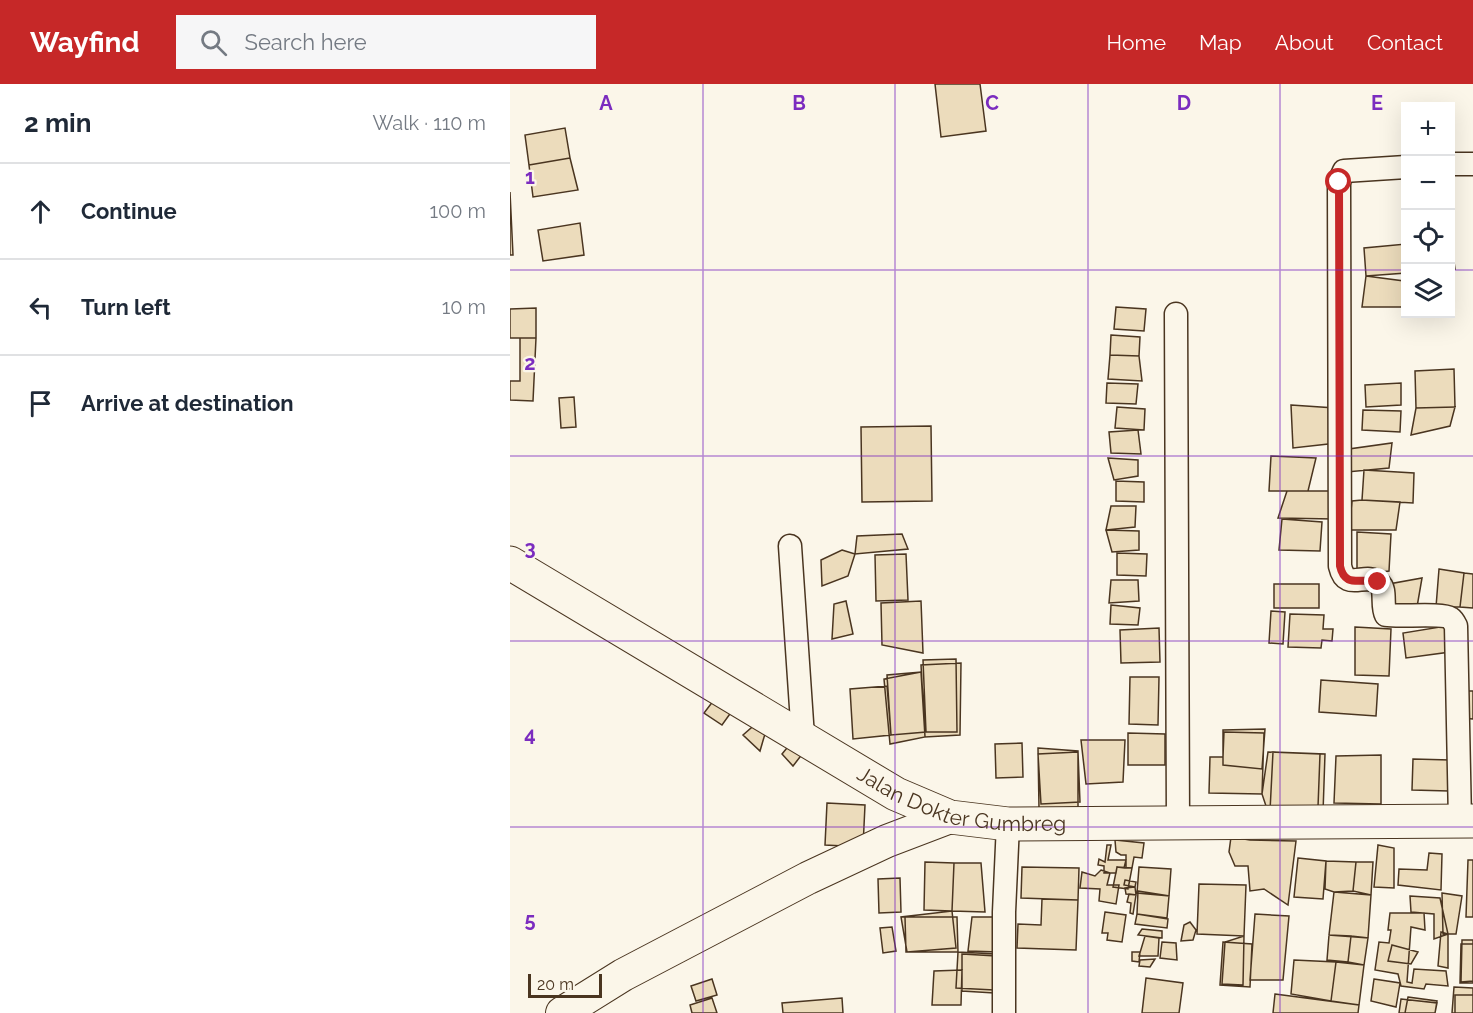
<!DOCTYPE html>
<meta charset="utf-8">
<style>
body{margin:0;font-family:Raleway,sans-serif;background:#f6f6f7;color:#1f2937}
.controls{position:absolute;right:18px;top:18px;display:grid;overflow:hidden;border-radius:0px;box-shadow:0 6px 24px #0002}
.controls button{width:54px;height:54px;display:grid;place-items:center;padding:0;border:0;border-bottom:2px solid #e0e1e3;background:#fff;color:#1f2937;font:30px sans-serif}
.scale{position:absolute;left:18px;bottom:15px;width:74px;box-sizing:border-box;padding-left:6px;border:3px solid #4a3520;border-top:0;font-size:16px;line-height:21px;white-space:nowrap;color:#4a3520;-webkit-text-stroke:4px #fbf6e9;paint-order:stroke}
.stop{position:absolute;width:18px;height:18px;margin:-14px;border:4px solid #c62828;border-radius:50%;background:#fff}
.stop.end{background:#c62828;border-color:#fff;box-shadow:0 2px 6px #0008}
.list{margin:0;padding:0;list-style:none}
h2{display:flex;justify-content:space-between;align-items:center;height:78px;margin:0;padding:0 24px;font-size:26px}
h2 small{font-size:20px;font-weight:400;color:#747a83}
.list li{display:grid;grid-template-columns:39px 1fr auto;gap:18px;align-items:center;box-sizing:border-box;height:96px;padding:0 24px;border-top:2px solid #e0e1e3}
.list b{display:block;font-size:22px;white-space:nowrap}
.list em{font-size:20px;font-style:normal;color:#747a83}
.icon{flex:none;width:33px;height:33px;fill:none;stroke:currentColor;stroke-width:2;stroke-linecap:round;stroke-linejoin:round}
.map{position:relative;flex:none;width:963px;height:929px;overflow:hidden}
header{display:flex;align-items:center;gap:36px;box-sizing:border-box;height:84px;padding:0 30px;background:#c62828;color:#fff}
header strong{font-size:28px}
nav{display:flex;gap:33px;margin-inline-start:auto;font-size:21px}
.search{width:420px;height:54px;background:#f6f6f7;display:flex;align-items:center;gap:15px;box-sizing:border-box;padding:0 21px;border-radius:0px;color:#747a83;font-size:22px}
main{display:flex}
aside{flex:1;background:#fff}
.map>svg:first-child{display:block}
</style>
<header>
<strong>Wayfind</strong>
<div class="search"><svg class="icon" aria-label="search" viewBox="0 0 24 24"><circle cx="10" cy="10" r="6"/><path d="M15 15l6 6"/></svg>Search here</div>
<nav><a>Home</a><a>Map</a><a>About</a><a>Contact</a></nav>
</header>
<main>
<aside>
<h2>2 min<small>Walk · 110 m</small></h2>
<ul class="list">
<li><svg class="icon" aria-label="ahead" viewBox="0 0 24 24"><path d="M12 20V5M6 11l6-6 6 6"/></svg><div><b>Continue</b></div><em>100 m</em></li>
<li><svg class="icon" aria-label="left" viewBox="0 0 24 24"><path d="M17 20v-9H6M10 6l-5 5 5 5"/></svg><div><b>Turn left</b></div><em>10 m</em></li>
<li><svg class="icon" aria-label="arrive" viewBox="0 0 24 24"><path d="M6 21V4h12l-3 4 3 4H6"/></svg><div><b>Arrive at destination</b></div></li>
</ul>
</aside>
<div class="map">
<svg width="963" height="929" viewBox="0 0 963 929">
<rect width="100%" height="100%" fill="#fbf6e9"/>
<path fill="#ecdcbc" stroke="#4a3520" stroke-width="1.5" d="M425,0H470L476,47L431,53Z
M55,44L60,74L19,81L15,51Z
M60,74L68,106L23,113L19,81Z
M0,108L3,171H0Z
M70,139L74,171L33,177L28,146Z
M896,160V189L856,192L854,164Z
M940,163H942L945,185L940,184Z
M856,192L894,197V223H852Z
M606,223L636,225L634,247L604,245Z
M26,224V254H0V225Z
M601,251L630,253L629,272L600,271Z
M10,254H26L23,317L0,316V297H10Z
M600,271L629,272L632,297L598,295Z
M944,285L945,323L906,324L905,287Z
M597,299L628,300L626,320L596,319Z
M891,299V321L856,323L855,301Z
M64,313L66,343L51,344L49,314Z
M781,321L825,324L827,359L783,364Z
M607,323L635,325L634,346L605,344Z
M945,323L940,342L901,351L906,324Z
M853,326L891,327L890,348L852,346Z
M421,342L422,417L352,418L351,343Z
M628,346L631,370L601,369L599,348Z
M882,359L879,384L837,388L839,365Z
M761,372L806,374L798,407H759Z
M598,374L628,376V392L604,396Z
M854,386L904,389L903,419L852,416Z
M606,397L634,398V418L606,417Z
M777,407H824V435L768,434Z
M852,416L890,418L886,446H839L842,417Z
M601,422H626L625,443L596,446Z
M772,435L812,438L810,467L769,466Z
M596,446L629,447V466L602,468Z
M847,448L881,450L879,487L847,491Z
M392,450L398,465L345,470L347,452Z
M332,466L345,470L338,492L312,502L311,476Z
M607,469L637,470L636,492L607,491Z
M396,470L398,516L366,517L365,471Z
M929,485L954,489L950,523H926Z
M954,489L963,490V524L950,523Z
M912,494L907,523H879V500Z
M601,496H628L629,517L599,519Z
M764,500H809V524H764Z
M336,517L343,550L322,555L324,520Z
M411,517L413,569L372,561L371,519Z
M601,521L630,524L628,541L600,540Z
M761,527L775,528L773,560L759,559Z
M780,530L814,531L813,545H823L822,557L812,556L811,564L778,563Z
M936,542L940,568L896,574L893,549Z
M845,543L881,545L879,592L845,591Z
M649,544L650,578L611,579L610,546Z
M446,575L447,648H416L413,576Z
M451,579L450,651L415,653L411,581Z
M411,588L416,648L381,651L377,591Z
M411,588L415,653L380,660L374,595Z
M620,593H649L648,641L619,640Z
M811,596L868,600L866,632L809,628Z
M377,602L381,651L343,655L340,605Z
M953,607H963V635L952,634Z
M207,612L222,627L212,641L194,629Z
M248,638L257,643L250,667L233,651Z
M755,645L752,685L713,681V646Z
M714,648L754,649L752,710L699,709L700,673H713Z
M618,649L655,650V681H618Z
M571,656H615L613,698L576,700Z
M281,659L293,669L283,682L272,670Z
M512,659L513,693L486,694L485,660Z
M528,664L568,667V723L529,725Z
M568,668L570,718L531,720L528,670Z
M758,668L810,670L808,723L756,722L752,710Z
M763,668L815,670L813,729L760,727Z
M871,671V720L824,719L826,672Z
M903,675L940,676L939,707L902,706Z
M317,719L355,721L353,763L315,761Z
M721,753L740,756L786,757L778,821L754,805L740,807L738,782H725L719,768Z
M605,756L634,759L632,774L624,773L622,784H616V771H611L606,768Z
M597,761H601L598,776H616L614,784L607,783L606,789H594V782L588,781L589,775L595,778Z
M868,761L884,764V804L864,803Z
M919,769L932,770L931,806L888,801L889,785L917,786Z
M788,774L816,777L813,815L784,813Z
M958,776H963V833H956Z
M816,777L846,778L843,807L824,808L815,805Z
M415,778L444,779L442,827L414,826Z
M846,778H863L861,811L843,807Z
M444,779H471L475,828L442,827Z
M512,783L569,784L568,816L511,814Z
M607,783L622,784L618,805L603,803Z
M629,783L661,785L659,812L627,809Z
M591,786L600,789L597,801H609L606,820L589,817L590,805L570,804L572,788L585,792Z
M390,794L391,828L369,829L368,795Z
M615,796L626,798L625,803L614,801Z
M689,800L736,801L734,852L687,850Z
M625,803L626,811L616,810L615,804Z
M628,807L659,812L657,834L627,830Z
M824,808L861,811L858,854L819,851Z
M932,809L952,812L946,850H933Z
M619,810L626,811L623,830L620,829L621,819L617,818Z
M900,812L930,814L938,850L924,855V830L901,828Z
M532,815L568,816L566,866L507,864L508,840L531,841Z
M442,827L446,864L397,868L391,833Z
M595,828L616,831L612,858L597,856L598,849H592Z
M880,829H914L915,846L901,843L897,898L902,899L904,885L936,887L938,902L916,900L914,905L891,902L888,890L865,886L869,858L879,859L881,846H878Z
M627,830L658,835L657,844L625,840Z
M745,830L779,832L773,896H740Z
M395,833H447L448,868H396Z
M462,833H490L489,868L458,867Z
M680,838L686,846L683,856L671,857L674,841Z
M382,843L386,867L373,869L370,844Z
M632,845L652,847V854L628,851Z
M931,848L938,850V884L928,882Z
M819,851L841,852L838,878L817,876Z
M635,852L649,854L648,872H629Z
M734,852L733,901L712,900L715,858Z
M841,852L858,854L854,881L838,878Z
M952,856H963V897L951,898Z
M652,858L666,859L667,876L650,874Z
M713,858L742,860L740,903L710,901Z
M951,860H963V899H950Z
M882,861L908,868L901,880L878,877Z
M448,868L486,870L484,906L446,904Z
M622,868H630L629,878L622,877Z
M452,870L486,872L484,909L452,907Z
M645,875L640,883L629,882L630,876Z
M784,876L826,878L821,917L781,910Z
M826,878L854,881L849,921L821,917Z
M452,886L451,921H422L424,887Z
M636,894L673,899L669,929H632Z
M202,895L207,911L186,917L181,902Z
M864,895L890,899L886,923L861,917Z
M944,903L963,904V929H942Z
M765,910L849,921L848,929H763Z
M945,911H963V929H945Z
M898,913L927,917L925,929H895Z
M202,914L207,929H182L180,921Z
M332,914L333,929H273L272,919Z
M891,915L927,919L925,929H889Z"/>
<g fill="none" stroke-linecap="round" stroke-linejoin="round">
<defs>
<path id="street" d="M940,80H963
M896,83L834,87L829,98L830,482C836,509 855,487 869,499C877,506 871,521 876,531C889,533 932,529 940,534C943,536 945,540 946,542L950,737
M666,230L668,739
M280,462L293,653
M494,929V828L498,740"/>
<path id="secondary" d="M52,929L113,891L298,794L377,757L440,733"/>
<g id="primary">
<path id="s1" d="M0,479L386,710L440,733L498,740L963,737"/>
</g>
</defs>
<use href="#street" stroke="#4a3520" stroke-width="25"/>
<use href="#secondary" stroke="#4a3520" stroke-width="34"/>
<use href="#primary" stroke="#4a3520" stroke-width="35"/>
<use href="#street" stroke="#fbf6e9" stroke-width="22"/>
<use href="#secondary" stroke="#fbf6e9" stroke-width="32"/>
<use href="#primary" stroke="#fbf6e9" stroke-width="33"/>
</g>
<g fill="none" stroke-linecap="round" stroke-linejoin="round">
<path stroke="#c62828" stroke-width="8" d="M829,98L830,482C835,505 851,493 868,498"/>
</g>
<path fill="none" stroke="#7b2cbf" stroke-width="1.5" stroke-opacity="0.55" d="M193,0V929M385,0V929M578,0V929M770,0V929M0,186H896M940,186H963M0,372H963M0,557H963M0,743H963"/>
<g text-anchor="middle" stroke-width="4.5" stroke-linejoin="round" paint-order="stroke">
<g font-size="21" fill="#4a3520" stroke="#fbf6e9">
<text dy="7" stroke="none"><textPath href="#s1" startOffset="516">Jalan Dokter Gumbreg</textPath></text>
</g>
</g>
<g font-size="20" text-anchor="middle" font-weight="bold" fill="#7b2cbf" stroke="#fbf6e9" stroke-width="4.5" stroke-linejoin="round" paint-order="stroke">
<text x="96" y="26">A</text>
<text x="289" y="26">B</text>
<text x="482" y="26">C</text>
<text x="674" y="26">D</text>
<text x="867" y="26">E</text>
<text x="20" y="100">1</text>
<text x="20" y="286">2</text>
<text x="20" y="471">3</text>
<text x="20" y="657">4</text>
<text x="20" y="843">5</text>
</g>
</svg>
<div class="controls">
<button>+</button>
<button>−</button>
<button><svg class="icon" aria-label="locate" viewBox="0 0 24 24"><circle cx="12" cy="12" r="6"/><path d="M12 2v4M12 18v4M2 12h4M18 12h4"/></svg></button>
<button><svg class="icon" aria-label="layers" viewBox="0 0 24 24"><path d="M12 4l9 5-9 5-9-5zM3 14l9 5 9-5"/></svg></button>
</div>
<div class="scale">20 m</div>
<div class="stop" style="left:829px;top:98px"></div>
<div class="stop end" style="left:868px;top:498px"></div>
</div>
</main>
